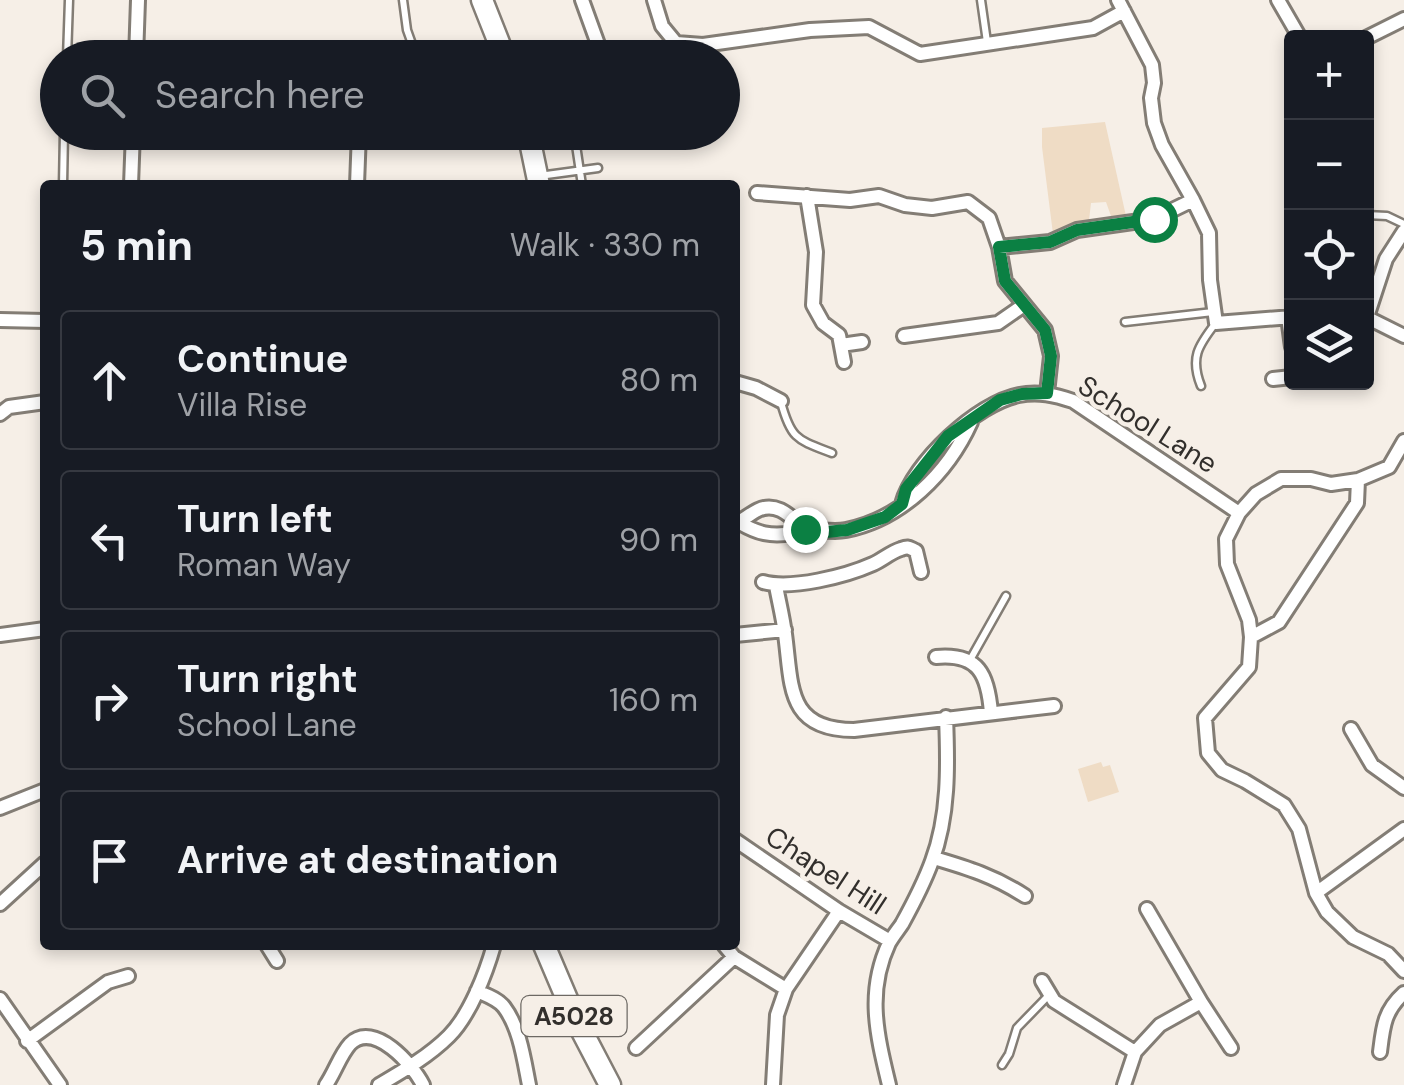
<!DOCTYPE html>
<meta charset="utf-8">
<style>
body{margin:0;font-family:"DM Sans",sans-serif;background:#20242c;color:#f1f3f6}
.controls{position:absolute;right:30px;top:30px;display:grid;overflow:hidden;border-radius:10px;box-shadow:0 5px 15px #0003}
.controls button{width:90px;height:90px;display:grid;place-items:center;padding:0;border:0;border-bottom:2px solid #363941;background:#171b24;color:#f1f3f6;font:50px sans-serif}
.stop{position:absolute;width:30px;height:30px;margin:-22px;border:8px solid #0b8043;border-radius:50%;background:#fff}
.stop.end{background:#0b8043;border-color:#fff;box-shadow:0 2px 10px #0008}
.list{margin:0;padding:0;list-style:none}
h2{display:flex;justify-content:space-between;align-items:center;height:130px;margin:0;padding:0 40px;font-size:42px}
h2 small{font-size:32px;font-weight:400;color:#9ea1a6}
.list li{display:grid;grid-template-columns:65px 1fr auto;gap:30px;align-items:center;box-sizing:border-box;height:140px;margin:0 20px 20px;padding:0 20px;border:2px solid #363941;border-radius:10px}
.list b{display:block;font-size:38px;white-space:nowrap}
.list p{margin:0;font-size:32px;white-space:nowrap;color:#9ea1a6}
.list em{font-size:32px;font-style:normal;color:#9ea1a6}
.icon{flex:none;width:55px;height:55px;fill:none;stroke:currentColor;stroke-width:2;stroke-linecap:round;stroke-linejoin:round}
.map{position:relative;flex:none;width:1404px;height:1085px;overflow:hidden}
.search{position:absolute;background:#171b24;box-shadow:0 5px 15px #0003;left:40px;top:40px;width:700px;height:110px;display:flex;align-items:center;gap:25px;box-sizing:border-box;padding:0 35px;border-radius:55px;color:#9ea1a6;font-size:38px}
.panel{position:absolute;background:#171b24;box-shadow:0 5px 15px #0003;left:40px;top:180px;width:700px;height:770px;border-radius:10px}
.map>svg:first-child{display:block}
</style>
<div class="map">
<svg width="1404" height="1085" viewBox="0 0 1404 1085">
<rect width="100%" height="100%" fill="#f6efe7"/>
<path fill="#efdcc5" d="M1105,122L1126,216H1111L1106,202L1091,203L1089,220L1053,234L1042,147V128Z
M1101,762L1103,767L1110,765L1119,792L1088,802L1078,769Z"/>
<g fill="none" stroke-linecap="round" stroke-linejoin="round">
<defs>
<path id="lane" d="M403,0L407,30L417,58
M981,0L987,42
M67,58L69,0
M574,132L582,185
M539,176L598,168
M63,185L64,132
M1366,215L1387,216L1404,224
M1125,322L1213,312
M1201,386C1190,358 1198,346 1215,324
M781,402C791,440 798,440 832,453
M970,660L1006,596
M1002,1065L1009,1054L1017,1028L1049,995"/>
<path id="street" d="M582,0L603,58
M654,0L662,26L676,43L703,45L810,30L869,27L920,54L1093,28L1124,11
M1118,0L1152,65L1154,83L1151,98L1154,123L1162,145L1193,200L1209,233L1210,280L1216,323L1292,317
M1278,0L1300,38
M1366,38L1404,19
M136,58L138,0
M131,185L133,132
M357,185L359,132
M757,193L850,200L879,196L905,205L932,208L968,202L989,218L999,247L1005,281L1045,330L1051,356L1047,393
M807,196L816,252L813,305L823,323L839,335L844,362
M999,247L1050,242L1077,230L1154,219L1193,200
M1288,317L1292,347
M1366,317L1404,336
M1367,317L1386,259L1404,231
M0,320L45,321
M904,336L998,323L1024,305
M841,345L862,342
M1273,379L1292,377
M735,382L756,388L781,401
M0,414L9,407L45,402
M1404,441L1389,467L1358,480L1331,484L1311,479H1281L1256,494L1239,513L1226,539L1227,564L1249,620L1251,637L1249,667L1205,718L1208,753L1222,770L1245,781L1284,805L1299,829L1316,893L1327,912L1353,937L1388,954L1404,971
M902,504C913,463 977,403 1019,395C1038,391 1055,395 1073,401L1239,513
M740,523C757,533 771,537 792,533C797,532 801,529 807,529C820,529 832,533 846,530C902,519 948,473 971,422
M735,524C743,520 750,514 758,510C777,501 791,517 805,529
M763,582C791,590 846,576 873,564C882,560 891,552 901,549C909,546 909,548 916,551L921,572
M776,586C779,602 783,618 785,634C792,685 786,730 854,730L1054,706
M0,635L45,629
M735,635L785,630
M1251,637L1279,622L1357,503L1358,480
M936,657C979,653 988,675 991,713
M1351,729L1372,765L1404,788
M0,808L45,790
M735,840L839,911L890,941
M934,858C968,868 994,876 1025,896
M1316,893L1404,829
M0,904L45,863
M267,945L277,961
M724,945L734,957L786,989
M1042,981L1054,1001L1135,1052
M477,991C486,995 498,999 504,1007C520,1028 524,1060 529,1085
M0,999L60,1085
M1201,1002L1231,1048
M27,1041L108,982L128,976
M636,1048L734,957
M1380,1052C1383,1027 1384,1011 1404,993
M326,1085C335,1072 340,1055 350,1044C374,1020 413,1065 423,1085
M379,1085C403,1071 429,1056 449,1036C470,1015 486,973 494,945
M773,1085L777,1015L786,989L839,911
M889,1085C877,1035 866,992 889,943C893,936 898,930 902,924C913,904 924,883 932,861C949,816 948,765 946,717
M1124,1085L1135,1052L1160,1025L1201,1002L1147,909"/>
<path id="primary" d="M482,0L505,58
M528,132L539,185
M544,945L575,1018L610,1085"/>
</defs>
<use href="#lane" stroke="#837d75" stroke-width="11"/>
<use href="#street" stroke="#837d75" stroke-width="18"/>
<use href="#primary" stroke="#837d75" stroke-width="25"/>
<use href="#lane" stroke="#fff" stroke-width="6"/>
<use href="#street" stroke="#fff" stroke-width="12"/>
<use href="#primary" stroke="#fff" stroke-width="20"/>
</g>
<g fill="none" stroke-linecap="round" stroke-linejoin="round">
<path stroke="#0b8043" stroke-width="12" d="M805,529L826,532L847,530L885,517L902,504L906,489L948,436L1000,400L1022,394L1047,393L1051,356L1045,330L1005,281L999,247L1050,242L1077,230L1154,219"/>
</g>
<g text-anchor="middle" stroke-width="9" stroke-linejoin="round" paint-order="stroke">
<rect fill="#f6efe7" stroke="#6d6964" stroke-width="2.5" x="521.5" y="996" width="105" height="40" rx="8"/>
<g font-size="25" font-weight="bold" fill="#322f2c">
<text x="574" y="1025">A5028</text>
</g>
<g font-size="28" fill="#322f2c" stroke="#f6efe7">
<text transform="translate(1148 424) rotate(32)" y="10">School Lane</text>
<text transform="translate(826 870) rotate(33)" y="10">Chapel Hill</text>
</g>
</g>
</svg>
<div class="controls">
<button>+</button>
<button>−</button>
<button><svg class="icon" aria-label="locate" viewBox="0 0 24 24"><circle cx="12" cy="12" r="6"/><path d="M12 2v4M12 18v4M2 12h4M18 12h4"/></svg></button>
<button><svg class="icon" aria-label="layers" viewBox="0 0 24 24"><path d="M12 4l9 5-9 5-9-5zM3 14l9 5 9-5"/></svg></button>
</div>
<div class="stop" style="left:1154px;top:219px"></div>
<div class="stop end" style="left:805px;top:529px"></div>
<div class="search"><svg class="icon" aria-label="search" viewBox="0 0 24 24"><circle cx="10" cy="10" r="6"/><path d="M15 15l6 6"/></svg>Search here</div>
<section class="panel">
<h2>5 min<small>Walk · 330 m</small></h2>
<ul class="list">
<li><svg class="icon" aria-label="ahead" viewBox="0 0 24 24"><path d="M12 20V5M6 11l6-6 6 6"/></svg><div><b>Continue</b><p>Villa Rise</p></div><em>80 m</em></li>
<li><svg class="icon" aria-label="left" viewBox="0 0 24 24"><path d="M17 20v-9H6M10 6l-5 5 5 5"/></svg><div><b>Turn left</b><p>Roman Way</p></div><em>90 m</em></li>
<li><svg class="icon" aria-label="right" viewBox="0 0 24 24"><path d="M7 20v-9h11M14 6l5 5-5 5"/></svg><div><b>Turn right</b><p>School Lane</p></div><em>160 m</em></li>
<li><svg class="icon" aria-label="arrive" viewBox="0 0 24 24"><path d="M6 21V4h12l-3 4 3 4H6"/></svg><div><b>Arrive at destination</b></div></li>
</ul>
</section>
</div>
